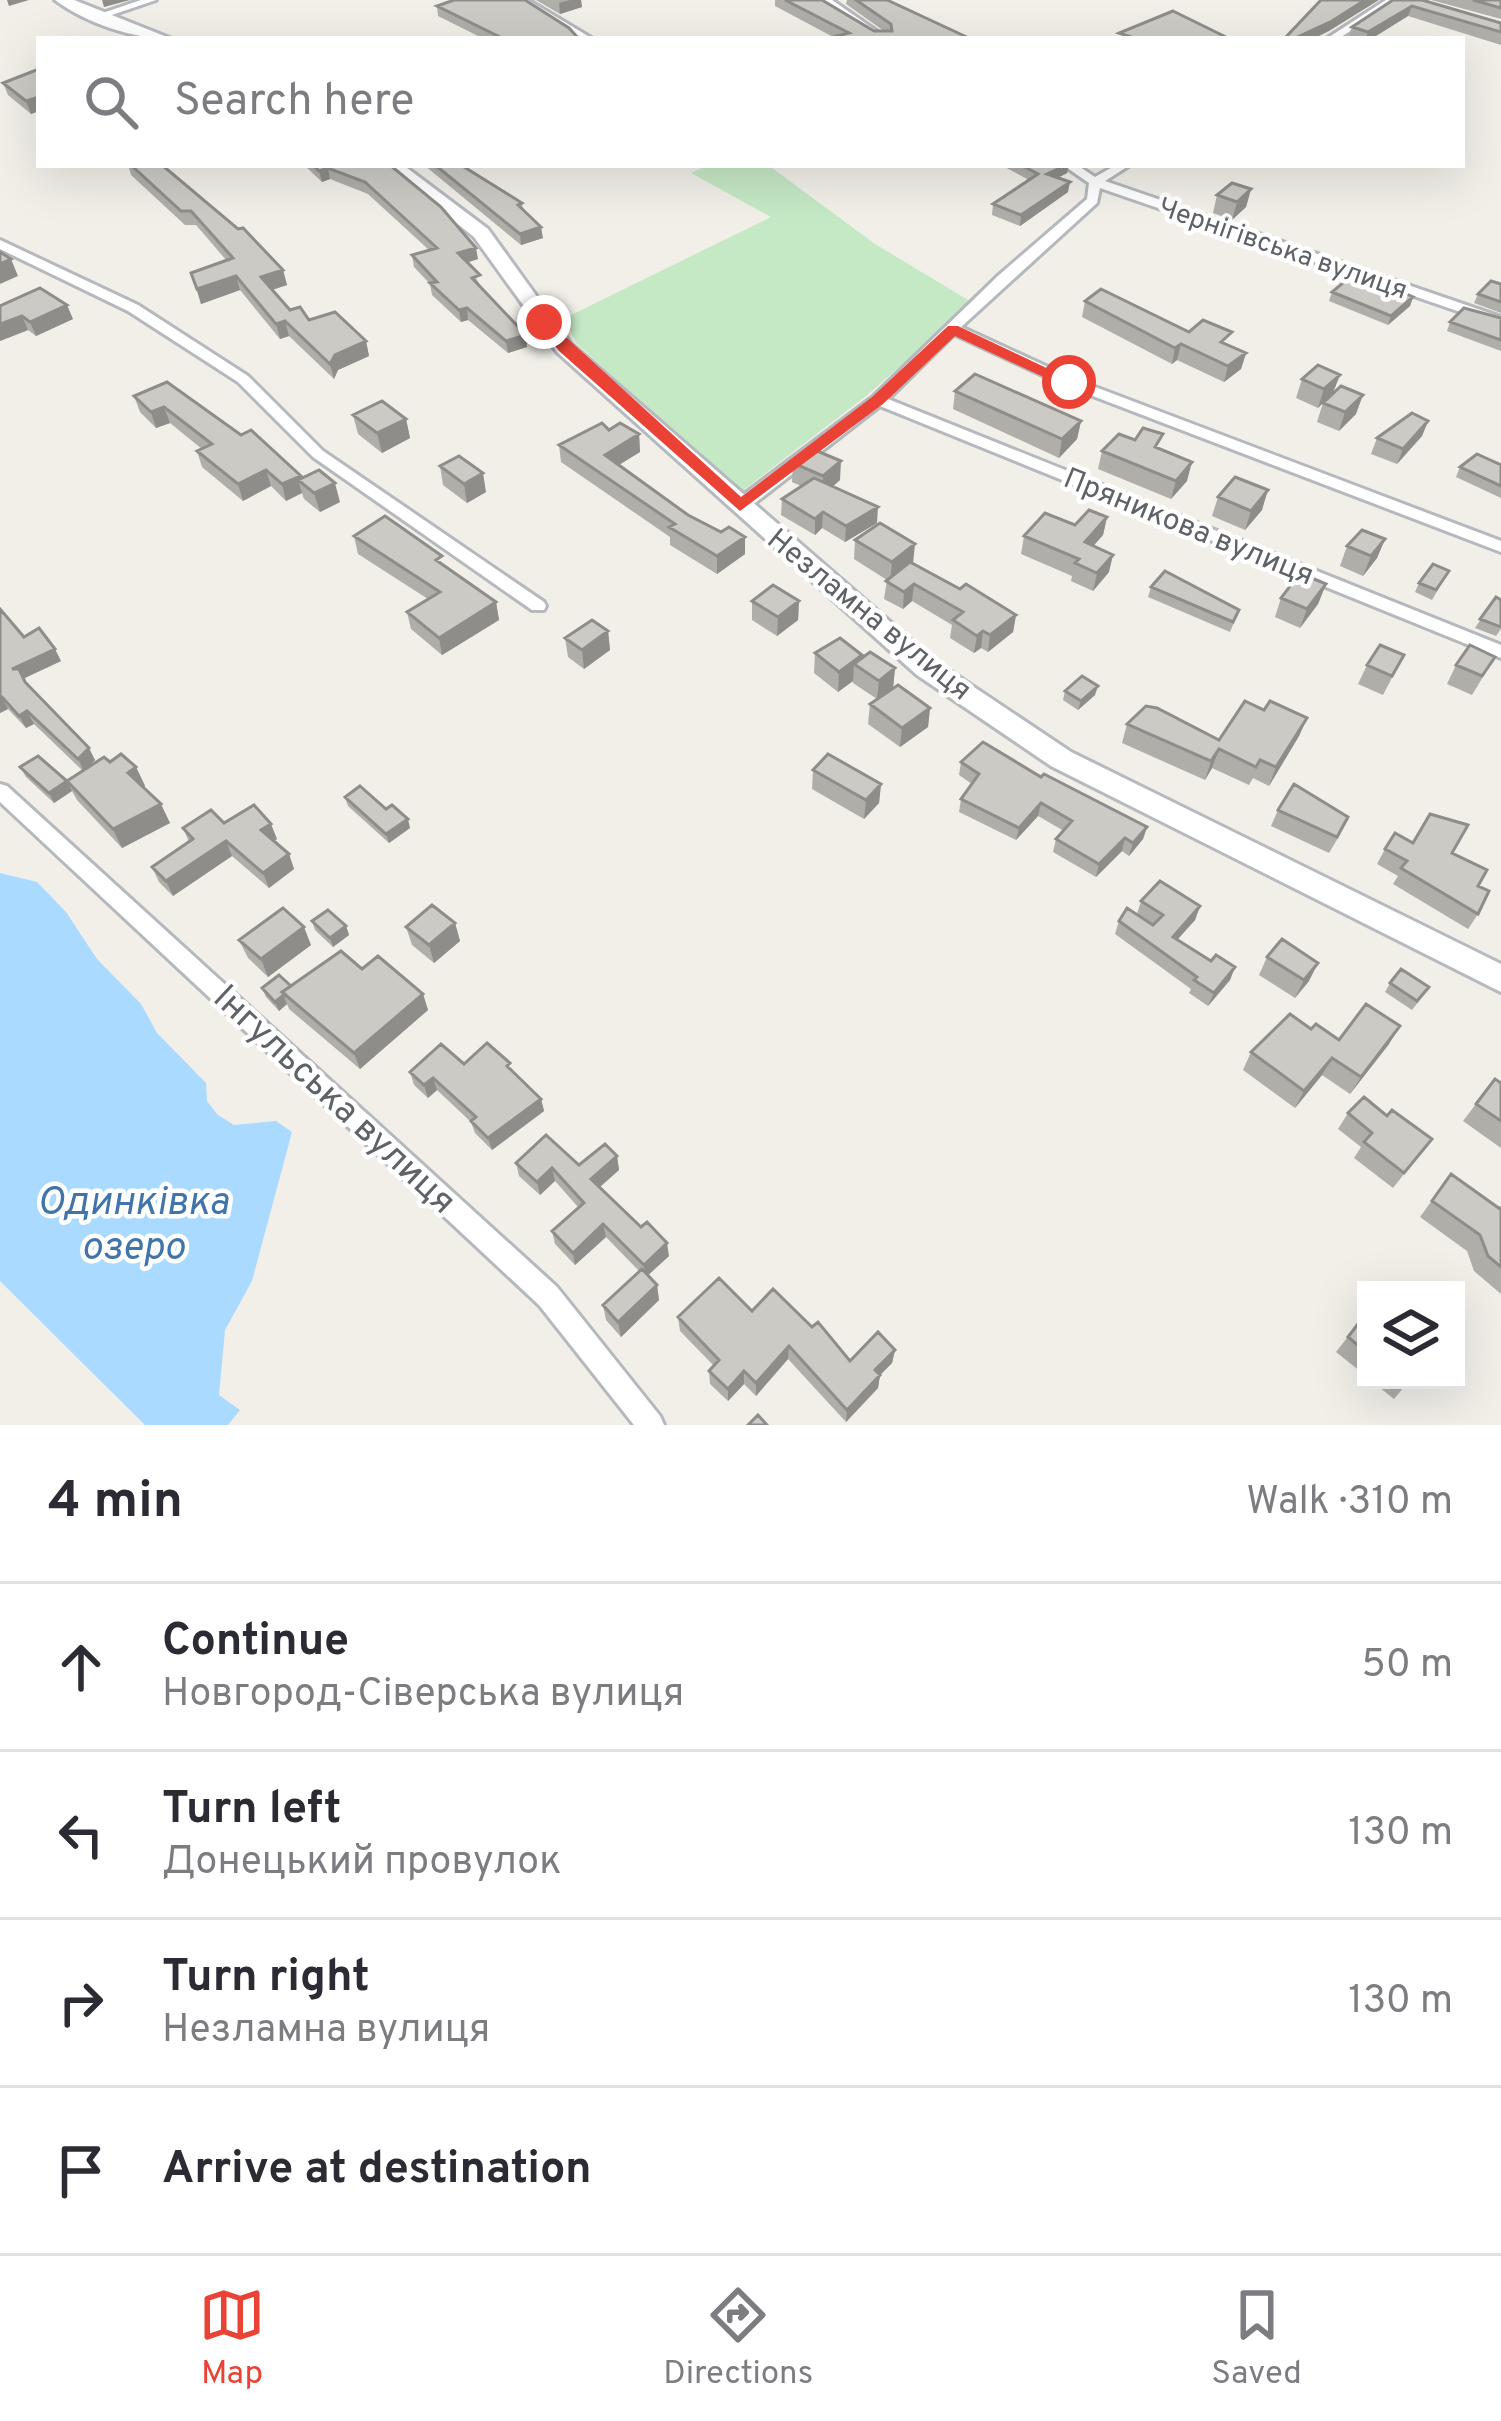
<!DOCTYPE html>
<meta charset="utf-8">
<style>
body{margin:0;font-family:Overpass,sans-serif;background:#f7f7f7;color:#2b2b33}
.controls{position:absolute;right:36px;bottom:36px;display:grid;overflow:hidden;border-radius:0px;box-shadow:0 12px 48px #0002}
.controls button{width:108px;height:108px;display:grid;place-items:center;padding:0;border:0;border-bottom:3px solid #e1e1e2;background:#fff;color:#2b2b33;font:60px sans-serif}
.stop{position:absolute;width:36px;height:36px;margin:-27px;border:9px solid #ea4335;border-radius:50%;background:#fff}
.stop.end{background:#ea4335;border-color:#fff;box-shadow:0 3px 12px #0008}
.list{margin:0;padding:0;list-style:none}
h2{display:flex;justify-content:space-between;align-items:center;height:156px;margin:0;padding:0 48px;font-size:51px}
h2 small{font-size:39px;font-weight:400;color:#7c7c81}
.list li{display:grid;grid-template-columns:78px 1fr auto;gap:36px;align-items:center;box-sizing:border-box;height:168px;padding:0 48px;border-top:3px solid #e1e1e2}
.list b{display:block;font-size:45px;white-space:nowrap}
.list p{margin:0;font-size:39px;white-space:nowrap;color:#7c7c81}
.list em{font-size:39px;font-style:normal;color:#7c7c81}
.icon{flex:none;width:66px;height:66px;fill:none;stroke:currentColor;stroke-width:2;stroke-linecap:round;stroke-linejoin:round}
.map{position:relative;flex:none;width:1501px;height:1425px;overflow:hidden}
.search{position:absolute;background:#fff;box-shadow:0 12px 48px #0002;left:36px;right:36px;top:36px;height:132px;display:flex;align-items:center;gap:30px;box-sizing:border-box;padding:0 42px;border-radius:0px;color:#7c7c81;font-size:45px}
.sheet{height:828px;background:#fff}
nav{display:flex;justify-content:space-around;align-items:center;box-sizing:border-box;height:168px;border-top:3px solid #e1e1e2;background:#fff;font-size:33px;color:#7c7c81}
nav a{display:grid;justify-items:center;gap:6px}
nav .on{color:#ea4335}
.map>svg:first-child{display:block}
</style>
<div class="map">
<svg width="1501" height="1425" viewBox="0 0 1501 1425">
<rect width="100%" height="100%" fill="#f1efe8"/>
<path fill="#c5e8c5" d="M708,165H768L875,244L973,303L866,396L741,492L576,343L565,318L771,217L691,173Z"/>
<path fill="#aadaff" d="M0,873L37,882L66,912L97,959L141,1004L157,1033L206,1083L207,1101L218,1115L234,1125L276,1121L292,1132L252,1281L225,1330L219,1395L240,1410L228,1425H145L0,1281Z"/>
<g fill="none" stroke-linecap="round" stroke-linejoin="round">
<defs>
<path id="street" d="M141,0H156L100,19L91,17Z
M516,0H528L593,39H581Z
M820,0H832L888,39H876Z
M1386,0H1398L1338,39H1326Z
M1063,165H1077L1095,177L1116,165H1130L1105,181L1501,317V326L1100,188L1097,203L961,327L1074,379L1501,541V552L1064,385L954,334L888,399L1501,645V658L880,406L746,510H734L732,506L734,502L873,397L999,275L1087,199L1089,183Z
M0,240L138,305L248,376L323,451L544,602L546,606L544,610H532L313,457L238,382L128,311L0,249Z
M0,784L7,786L557,1287L660,1416L664,1425H634L539,1305L0,802Z"/>
<path id="secondary" d="M55,0H74L172,39C133,39 86,23 55,0Z
M383,165H403L488,229L571,344L935,661L1071,752L1501,964V992L1051,766L917,675L557,352L474,237Z"/>
</defs>
<use href="#street" stroke="#b5b8bc" stroke-width="6"/>
<use href="#secondary" stroke="#b6babf" stroke-width="6"/>
<use href="#street" fill="#fff" fill-rule="evenodd"/>
<use href="#secondary" fill="#fff" fill-rule="evenodd"/>
</g>
<path fill="#afaea9" d="M536,0H581L582,7L560,14Z
M775,0H822L874,31H884L846,4L847,0H887L971,39H837L775,6Z
M1393,0L1501,23V45L1408,16L1371,39L1348,38L1352,27Z
M1431,0H1501V19Z
M437,6L579,39H484L438,16Z
M39,69V111L31,114L8,95L3,83Z
M128,165H162L283,270L287,285L272,290L290,310L309,320L366,341L369,356L338,370L334,379L289,336L280,339L240,290L201,304L191,273L227,261L196,225H185L131,175Z
M304,165H390L478,259L467,262L481,287L526,335L527,347L508,353L468,320L461,322L432,295L430,284L414,267L412,255L429,250L368,194L330,179L322,182Z
M424,165H461L522,203L523,210L543,238L521,245Z
M1001,165H1069L1067,173L1058,178L1068,192L1020,226L992,215L993,204L1029,180Z
M1251,189L1246,207L1232,220L1213,213L1217,195Z
M1501,284V313L1474,303L1478,294Z
M1332,292L1413,297L1410,306L1388,325L1329,301Z
M1085,301L1229,345L1246,353L1241,369L1224,382L1177,360L1172,364L1082,317Z
M0,306L73,319L36,336L28,330L0,341Z
M1501,318V351L1447,331L1450,322Z
M1302,379L1334,393L1356,414L1339,431L1317,422L1323,403L1318,408L1296,398Z
M167,382L301,476V478L340,502L320,512L304,499L302,493L286,501L271,486L243,501L202,467L197,451L202,449L170,423L156,428L140,412L134,396Z
M955,391L1081,421L1077,439L1059,458L953,409Z
M353,415L406,419L410,438L382,453L358,434Z
M1428,421L1422,436L1397,464L1371,454L1377,438Z
M609,430L639,434L640,452L619,465L688,515L721,532L745,537V554L717,574L670,545V537L561,462L559,445Z
M1159,449L1187,481L1171,499L1098,469L1102,451Z
M793,463L840,480L833,486L877,523L845,542L822,528L815,535L781,515L782,499L801,486L792,482Z
M1501,465V498L1456,477L1460,467Z
M440,466L486,492L467,503L443,485Z
M1218,497L1262,510L1245,530L1212,516Z
M1107,517L1103,535L1093,546L1109,572L1093,591L1071,581L1072,576L1021,554L1024,536Z
M354,536L444,565L496,602L499,620L442,655L411,629L407,612L428,599L358,554Z
M1385,539L1377,558L1363,576L1340,566L1347,546Z
M855,540L913,564L960,589L1016,615L1013,632L988,652L981,648L974,653L950,638L952,625L912,601L903,609L884,599L887,580L854,559Z
M1449,571L1432,600L1415,592L1419,583Z
M1326,584L1318,604L1300,628L1275,617L1281,598Z
M1151,587L1239,610L1230,632L1148,597Z
M1496,597L1501,629L1496,636L1475,628Z
M752,601H799L798,620L777,636L752,620Z
M0,609L24,637L61,661L23,679L95,760L87,768L110,762L136,767L145,786L143,787L170,823L122,848L77,800L72,791L54,803L26,777L20,767L67,781L83,771L34,724L26,728L8,709L0,713Z
M608,631L610,650L584,669L568,657L565,638Z
M815,653L862,658L895,668L893,688L930,708L928,727L900,747L868,724L870,704L877,699L853,683V681L838,692L814,673Z
M1404,655L1383,695L1358,684L1367,665Z
M1495,657L1472,695L1447,684L1456,665Z
M1065,691L1095,695L1078,710L1063,700Z
M1264,710L1307,718L1299,736L1269,786L1253,778L1249,785L1212,768L1205,780L1122,743L1127,724L1219,740Z
M961,762L1041,777L1147,827L1143,839L1129,856L1122,851L1096,877L1053,852L1056,839L1064,831L1038,816L1016,840L959,812L961,799L972,784L959,775Z
M813,770L881,784L879,803L864,819L812,789Z
M345,797L386,809L410,828L389,843L348,806Z
M1278,810L1341,833L1329,853L1271,826Z
M224,823L277,839L274,841L289,854L294,869L269,888L232,856L173,896L159,882L152,867L189,842L183,828Z
M1413,843L1452,853L1478,886V914L1468,929L1393,884L1398,876L1377,864L1385,849Z
M1141,901L1200,906L1195,920L1177,940L1211,961L1235,967L1230,980L1208,1006L1189,993L1191,989L1115,934L1119,921L1137,914Z
M312,921L346,926L349,935L333,947L315,930Z
M455,923L460,941L434,963L412,945L406,927Z
M239,940L311,945L268,977L248,958Z
M1267,957L1309,981L1295,998L1259,975Z
M362,969L423,994L428,1010L360,1069L289,1009L287,1004L279,1011L266,997L262,988L291,986Z
M1390,983L1423,996L1412,1010L1385,992Z
M1311,1029L1339,1040L1389,1044L1350,1094L1322,1075L1295,1108L1243,1070L1251,1052Z
M464,1064L512,1071L541,1099L544,1111L492,1150L475,1133L471,1122L437,1090L428,1098L414,1085L410,1072Z
M1495,1079L1501,1083V1148L1463,1121Z
M1348,1113L1420,1154L1393,1188L1354,1158L1361,1147L1338,1129Z
M617,1156L619,1170L600,1187L669,1256L648,1275L657,1285L659,1300L621,1337L606,1320L603,1305L639,1271L606,1237L575,1265L555,1244L552,1231L578,1207L555,1181L540,1195L519,1176L516,1163L579,1165Z
M1451,1174L1499,1208L1501,1206V1294L1474,1271L1467,1251L1420,1217Z
M752,1311L812,1327L850,1361L895,1350L892,1363L880,1375L878,1388L846,1422L788,1359L756,1396L744,1384L728,1401L710,1384L709,1371L714,1366L680,1331L678,1317Z
M1361,1320L1366,1324V1376L1336,1352Z
M1370,1380H1410L1394,1399Z"/>
<path fill="#8f8d8a" d="M7,0H29L9,6Z
M102,0H130L104,7Z
M570,0H581L582,7L560,14L559,3Z
M1365,0H1379L1329,31L1313,39H1293Z
M1412,6L1408,16L1371,39H1366L1368,32Z
M36,98L39,111L31,114L26,101Z
M1066,165H1069L1067,173L1045,184L1047,174Z
M328,168L330,179L322,182L319,171Z
M1070,182L1068,192L1020,226L1021,215Z
M1251,189L1246,207L1232,220L1237,202Z
M541,227L543,238L521,245L520,234Z
M476,248L478,259L460,265L458,253Z
M11,259L18,276L0,284V264Z
M283,270L287,285L265,292L261,277Z
M236,276L240,290L201,304L197,289Z
M1413,297L1410,306L1388,325L1391,316Z
M67,305L73,319L36,336L30,322Z
M467,308L468,320L461,322L459,310Z
M22,316L28,330L0,341V324Z
M285,321L289,336L280,339L276,324Z
M526,335L527,347L508,353L506,341Z
M366,341L369,356L338,370L334,379L330,364L335,355Z
M1181,344L1177,360L1172,364L1175,348Z
M1246,353L1241,369L1224,382L1228,366Z
M1340,375L1333,393L1318,408L1324,389Z
M1363,395L1356,414L1339,431L1345,412Z
M164,407L170,423L156,428L151,412Z
M406,419L410,438L382,453L377,433Z
M1081,421L1077,439L1059,458L1062,439Z
M1428,421L1422,436L1397,464L1403,449Z
M639,434L640,452L607,472L605,455Z
M841,461L840,480L822,496L823,476Z
M1192,462L1187,481L1171,499L1176,481Z
M266,470L271,486L243,501L238,484Z
M483,473L486,492L467,503L464,484Z
M301,476L303,484L298,480L302,493L286,501L282,484Z
M335,483L340,502L320,512L314,493Z
M1268,490L1262,510L1245,530L1251,511Z
M878,507L877,523L845,542L846,526Z
M823,512L822,528L815,535V519Z
M1107,517L1103,535L1081,560L1085,542Z
M745,537V554L717,574V556Z
M1385,539L1377,558L1363,576L1371,556Z
M915,544L913,564L890,582L892,562Z
M1113,555L1109,572L1093,591L1097,573Z
M914,584L912,601L903,609L904,592Z
M1326,584L1318,604L1300,628L1307,609Z
M799,601L798,620L777,636L778,617Z
M496,602L499,620L442,655L439,638Z
M1016,615L1013,632L988,652L990,635Z
M608,631L610,650L584,669L582,650Z
M983,631L981,648L974,653L977,636Z
M55,649L61,661L18,681L12,669Z
M862,655L854,664L853,681L838,692L839,672Z
M895,668L893,688L877,700L879,681Z
M1098,686L1095,695L1078,710L1081,701Z
M0,697H2L8,709L0,713Z
M930,708L928,727L900,747L902,728Z
M27,711L34,724L26,728L19,716Z
M1307,718L1299,736L1269,786L1276,767Z
M89,748L95,760L84,771L78,759Z
M1219,749L1212,768L1205,780L1211,761Z
M136,767L145,786L137,792L128,773Z
M67,781L72,791L54,803L49,793Z
M881,784L879,803L864,819L866,800Z
M1041,803L1038,816L1016,840L1019,828Z
M161,804L170,823L122,848L113,829Z
M408,819L410,828L389,843L386,834Z
M271,824L277,839L267,845L261,830Z
M1147,827L1143,839L1129,856L1133,843Z
M1125,838L1122,851L1096,877L1099,864Z
M226,841L232,856L173,896L166,881Z
M289,854L294,869L269,888L263,873Z
M1200,906L1195,920L1168,950L1173,937Z
M455,923L460,941L434,963L429,945Z
M346,926L349,935L333,947L330,938Z
M304,927L311,945L268,977L261,959Z
M1318,963L1309,981L1295,998L1304,980Z
M1235,967L1230,980L1208,1006L1214,993Z
M423,994L428,1010L360,1069L354,1053Z
M283,995L287,1004L279,1011L275,1002Z
M1400,1026L1389,1044L1350,1094L1361,1077Z
M1332,1058L1322,1075L1295,1108L1304,1091Z
M433,1078L437,1090L428,1098L424,1085Z
M541,1099L544,1111L492,1150L488,1138Z
M617,1156L619,1170L594,1192L591,1179Z
M552,1168L555,1181L540,1195L537,1182Z
M603,1224L606,1237L575,1265L573,1253Z
M667,1243L669,1256L645,1278L644,1265Z
M657,1285L659,1300L621,1337L618,1322Z
M789,1346L788,1359L756,1396V1383Z
M895,1350L892,1363L880,1375L878,1388L846,1422L847,1410L875,1370Z
M744,1371V1384L728,1401V1389Z"/>
<path fill="#cccac5" stroke="#8f8d8a" stroke-width="3" d="M454,0H525L569,28L579,39H504L437,6Z
M785,0H822L874,31H892L891,24L856,0H887L971,39H843L837,36L849,33Z
M1321,0H1365L1332,21L1293,39H1284Z
M1393,0H1422L1501,23V32L1412,6L1368,32L1352,27Z
M1473,0H1501V8Z
M1173,11L1230,39H1131L1134,38L1119,33Z
M39,69V100L36,98L26,101L3,83Z
M131,165H162L238,229L243,228L283,270L261,277L290,310L300,307L309,320L335,312L366,341L335,355L330,364L285,321L276,324L236,276L197,289L191,273L233,258L191,211H181Z
M313,165H390L441,207L476,248L458,253L480,275L472,278L526,335L506,341L467,308L459,310L430,283L437,282L412,255L437,248L365,182L328,168L319,171Z
M435,165H461L522,203L518,205L541,227L520,234Z
M1021,165H1066L1047,174L1070,182L1021,215L993,204L1038,174Z
M1232,183L1251,189L1237,202L1217,195Z
M0,252L11,259L0,264Z
M1356,272L1413,297L1391,316L1332,292Z
M1491,281L1501,284V302L1478,294Z
M40,288L67,305L30,322L22,316L0,324V306Z
M1101,289L1189,332L1203,320L1232,332L1221,342L1246,353L1228,366L1181,344L1175,348L1085,301Z
M1464,308L1501,318V340L1450,322Z
M1318,365L1340,375L1324,389L1302,379Z
M975,374L1081,421L1062,439L955,391Z
M167,382L241,435L251,430L301,476L282,484L266,470L238,484L197,451L212,444L164,407L151,412L134,396Z
M1341,386L1363,395L1345,412L1323,403Z
M382,401L406,419L377,433L353,415Z
M1412,413L1428,421L1403,449L1377,438Z
M602,423L609,430L620,423L639,434L605,455L688,515L721,532L729,527L745,537L717,556L669,527L675,524L559,445Z
M1143,428L1163,434L1155,447L1192,462L1176,481L1102,451L1119,434L1135,440Z
M810,448L841,461L823,476L793,463Z
M1477,454L1501,465V486L1460,467Z
M459,456L483,473L464,484L440,466Z
M319,470L335,483L314,493L298,480Z
M1235,477L1268,490L1251,511L1218,497Z
M814,478L878,507L846,526L823,512L815,519L782,499Z
M1089,510L1107,517L1085,542L1113,555L1097,573L1075,563L1079,559L1024,536L1045,513L1075,525Z
M385,516L442,556L436,560L496,602L439,638L407,612L440,592L354,536Z
M880,523L915,544L892,562L855,540Z
M1362,530L1385,539L1371,556L1347,546Z
M910,562L960,589L966,584L1016,615L990,635L983,631L977,636L953,620L963,612L914,584L904,592L886,581Z
M1433,564L1449,571L1436,590L1419,583Z
M1165,571L1239,610L1233,622L1151,587Z
M1300,573L1326,584L1307,609L1281,598Z
M773,585L799,601L778,617L752,601Z
M1496,597L1501,600V627L1480,619Z
M0,609L24,637L39,628L55,649L12,669H19L25,682L89,748L78,759L27,711L19,716L2,697H0Z
M592,620L608,631L582,650L565,638Z
M840,638L862,655L839,672L815,653Z
M1380,645L1404,655L1392,676L1367,665Z
M1470,645L1495,657L1482,676L1456,665Z
M870,652L895,668L879,681L854,664Z
M1082,676L1098,686L1081,701L1065,691Z
M898,685L930,708L902,728L870,704Z
M1245,701L1264,710L1270,701L1307,718L1276,767L1260,760L1256,767L1219,749L1211,761L1127,724L1146,706L1157,708L1219,740Z
M983,742L1041,777L1044,774L1147,827L1133,843L1125,838L1099,864L1056,839L1072,821L1041,803L1019,828L961,799L979,774L961,762Z
M121,754L136,767L128,773L161,804L113,829L67,781L104,757L110,762Z
M828,754L881,784L866,800L813,770Z
M38,756L67,781L49,793L20,767Z
M1294,784L1348,817L1337,837L1278,810Z
M360,786L386,809L392,805L408,819L386,834L345,797Z
M254,805L271,824L261,830L289,854L263,873L226,841L166,881L152,867L193,839L183,828L211,810L224,823Z
M1430,814L1468,825L1452,853L1487,870L1478,886L1489,891L1478,914L1401,868L1407,861L1385,849L1395,833L1413,843Z
M1160,881L1200,906L1173,937L1211,961L1216,955L1235,967L1214,993L1194,980L1197,977L1119,921L1127,908L1153,925L1163,915L1141,901Z
M432,905L455,923L429,945L406,927Z
M283,908L304,927L261,959L239,940Z
M328,910L346,926L330,938L312,921Z
M1282,939L1318,963L1304,980L1267,957Z
M341,951L362,969L378,956L423,994L354,1053L282,992Z
M1401,969L1429,987L1417,1001L1390,983Z
M279,975L291,986L282,992L285,994L275,1002L262,988Z
M1366,1004L1400,1026L1361,1077L1332,1058L1304,1091L1251,1052L1290,1014L1311,1029L1316,1024L1339,1040Z
M487,1043L510,1063L507,1066L541,1099L488,1138L471,1121L476,1117L433,1078L424,1085L410,1072L441,1044L464,1064Z
M1495,1079L1501,1083V1121L1476,1104Z
M1364,1097L1387,1116L1392,1110L1432,1139L1404,1173L1364,1142L1372,1133L1348,1113Z
M546,1135L579,1165L605,1144L617,1156L591,1179L641,1227L647,1222L667,1243L644,1265L603,1224L573,1253L552,1231L584,1203L552,1168L537,1182L516,1163Z
M1451,1174L1500,1209L1501,1207V1267L1488,1256L1480,1235L1432,1201Z
M642,1269L657,1285L618,1322L603,1305Z
M719,1278L752,1311L773,1289L812,1327L818,1322L850,1361L878,1332L895,1350L875,1370L880,1375L847,1410L789,1346L756,1383L744,1371L728,1389L709,1371L719,1360L678,1317Z
M1361,1320L1366,1324V1352L1348,1337Z
M758,1415L767,1425H748Z"/>
<path fill="#ea4335" d="M544,317L741,497L872,397L948,326H958L1076,382L1063,386L955,336L883,404L740,511L559,351L537,322Z"/>
<g text-anchor="middle" stroke-width="9" stroke-linejoin="round" paint-order="stroke">
<g font-size="27" fill="#5f6368" stroke="#fff">
<text transform="translate(1283 248) rotate(19)" y="9">Чернігівська вулиця</text>
</g>
<g font-size="30" fill="#5f6368" stroke="#fff">
<text transform="translate(1189 526) rotate(22)" y="10">Пряникова вулиця</text>
<text transform="translate(870 614) rotate(39)" y="10">Незламна вулиця</text>
</g>
<g font-size="36" fill="#5f6368" stroke="#fff">
<text transform="translate(336 1098) rotate(43)" y="13">Інгульська вулиця</text>
</g>
<g font-size="39" font-style="italic" fill="#4174aa" stroke="#fff">
<text x="133" y="1214">Одинківка<tspan x="133" dy="45">озеро</tspan></text>
</g>
</g>
</svg>
<div class="controls">
<button><svg class="icon" aria-label="layers" viewBox="0 0 24 24"><path d="M12 4l9 5-9 5-9-5zM3 14l9 5 9-5"/></svg></button>
</div>
<div class="stop" style="left:1069px;top:382px"></div>
<div class="stop end" style="left:544px;top:322px"></div>
<div class="search"><svg class="icon" aria-label="search" viewBox="0 0 24 24"><circle cx="10" cy="10" r="6"/><path d="M15 15l6 6"/></svg>Search here</div>
</div>
<section class="sheet">
<h2>4 min<small>Walk · 310 m</small></h2>
<ul class="list">
<li><svg class="icon" aria-label="ahead" viewBox="0 0 24 24"><path d="M12 20V5M6 11l6-6 6 6"/></svg><div><b>Continue</b><p>Новгород-Сіверська вулиця</p></div><em>50 m</em></li>
<li><svg class="icon" aria-label="left" viewBox="0 0 24 24"><path d="M17 20v-9H6M10 6l-5 5 5 5"/></svg><div><b>Turn left</b><p>Донецький провулок</p></div><em>130 m</em></li>
<li><svg class="icon" aria-label="right" viewBox="0 0 24 24"><path d="M7 20v-9h11M14 6l5 5-5 5"/></svg><div><b>Turn right</b><p>Незламна вулиця</p></div><em>130 m</em></li>
<li><svg class="icon" aria-label="arrive" viewBox="0 0 24 24"><path d="M6 21V4h12l-3 4 3 4H6"/></svg><div><b>Arrive at destination</b></div></li>
</ul>
</section>
<nav>
<a class="on"><svg class="icon" aria-label="map" viewBox="0 0 24 24"><path d="M3 6l6-2 6 2 6-2v14l-6 2-6-2-6 2zM9 4v14M15 6v14"/></svg>Map</a>
<a><svg class="icon" aria-label="directions" viewBox="0 0 24 24"><path d="M12 3l9 9-9 9-9-9zM9 14v-3h6M13 9l2 2-2 2"/></svg>Directions</a>
<a><svg class="icon" aria-label="saved" viewBox="0 0 24 24"><path d="M7 4h10v16l-5-4-5 4z"/></svg>Saved</a>
</nav>
